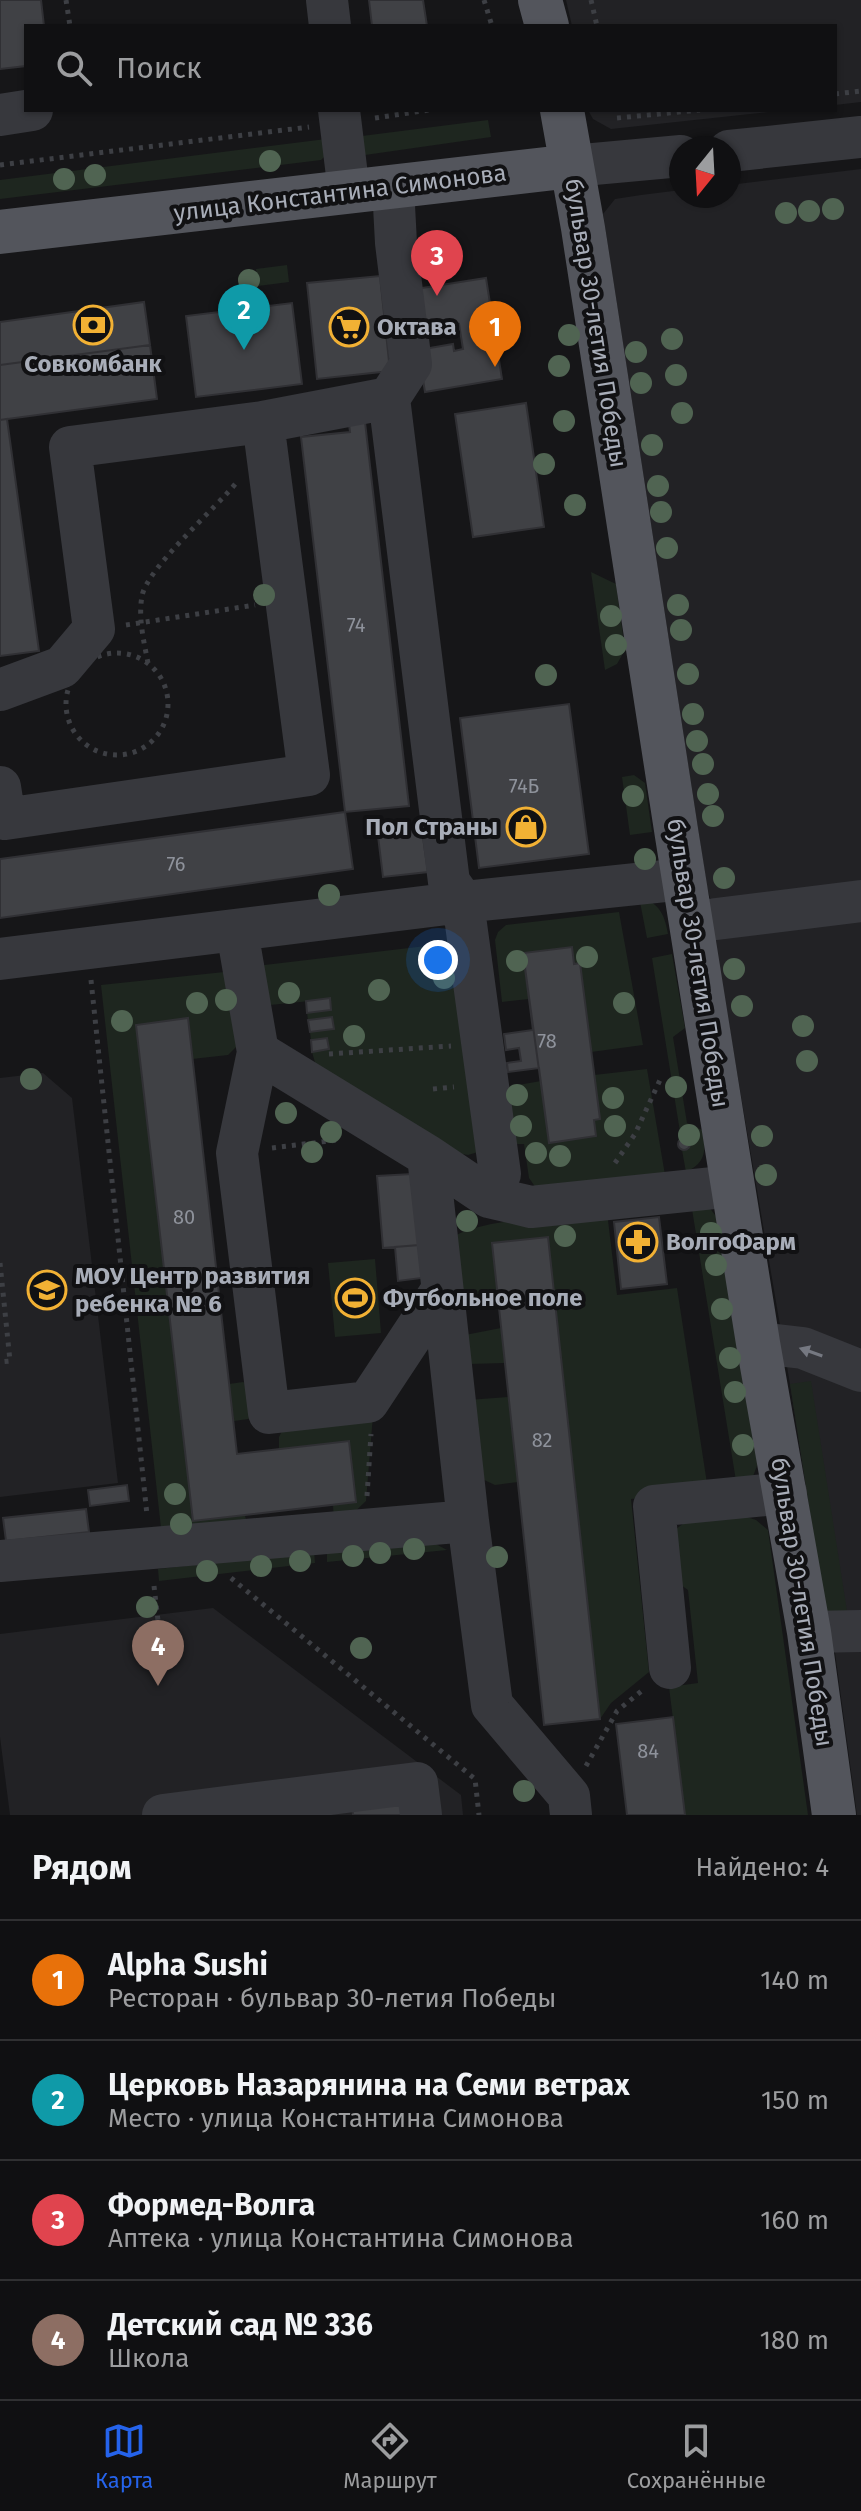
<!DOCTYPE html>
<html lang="ru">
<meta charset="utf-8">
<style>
body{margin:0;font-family:"Fira Sans",sans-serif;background:#19191b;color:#f1f3f6}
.compass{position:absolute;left:669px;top:136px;width:72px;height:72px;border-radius:50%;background:#101012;box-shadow:0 2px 6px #0004;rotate:198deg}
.you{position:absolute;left:438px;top:960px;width:28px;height:28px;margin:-20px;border:6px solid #fff;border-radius:50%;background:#1a73e8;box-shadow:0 0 0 12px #1a73e833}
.badge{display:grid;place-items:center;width:52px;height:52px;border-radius:50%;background:#2563eb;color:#fff;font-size:26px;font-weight:700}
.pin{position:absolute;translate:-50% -66px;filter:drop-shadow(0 2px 4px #0008)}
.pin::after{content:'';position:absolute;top:42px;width:28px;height:24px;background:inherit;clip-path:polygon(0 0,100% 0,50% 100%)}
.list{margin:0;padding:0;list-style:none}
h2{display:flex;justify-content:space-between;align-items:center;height:104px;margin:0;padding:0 32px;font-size:34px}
h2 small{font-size:26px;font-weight:400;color:#9c9d9f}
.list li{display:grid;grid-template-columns:52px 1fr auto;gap:24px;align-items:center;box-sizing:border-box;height:120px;padding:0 32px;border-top:2px solid #303032}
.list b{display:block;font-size:30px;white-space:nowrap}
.list p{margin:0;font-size:26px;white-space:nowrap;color:#9c9d9f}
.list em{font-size:26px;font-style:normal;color:#9c9d9f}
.icon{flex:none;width:44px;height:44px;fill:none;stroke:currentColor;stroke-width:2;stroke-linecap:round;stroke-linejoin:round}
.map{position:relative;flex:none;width:861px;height:1815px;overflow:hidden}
.search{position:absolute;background:#101012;box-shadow:0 2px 6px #0004;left:24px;right:24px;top:24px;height:88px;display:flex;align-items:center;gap:20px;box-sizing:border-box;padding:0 28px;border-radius:0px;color:#9c9d9f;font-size:30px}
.sheet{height:584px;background:#101012}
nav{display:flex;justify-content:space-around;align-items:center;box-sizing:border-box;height:112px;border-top:2px solid #303032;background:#101012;font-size:22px;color:#9c9d9f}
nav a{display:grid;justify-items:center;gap:4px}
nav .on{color:#2563eb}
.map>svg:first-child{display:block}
</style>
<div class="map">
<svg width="861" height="1815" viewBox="0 0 861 1815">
<rect width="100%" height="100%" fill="#161618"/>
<path fill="#222225" d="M566,0H861V102L835,105V26H572Z
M588,110H787L611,129L593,119Z
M861,169V886L719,904L710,898L707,887L603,214L615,199L641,195L681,190V196H729V185Z
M861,908V1815H857L834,1645L826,1614L790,1384L715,943L716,936Z
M43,1073L72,1098L118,1483L0,1497V1078Z
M213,1608L461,1795L463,1815H10L0,1737V1634Z"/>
<path fill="#1e261f" d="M488,120L491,137L365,155L354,137Z
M326,139V155L321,160L0,199V180Z
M287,265L289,282L258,286L256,269Z
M591,572L616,584L625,650L617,664L605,670Z
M634,775L645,783L652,832L630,835L622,777Z
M639,897C659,902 665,915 668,934L647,938Z
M619,912L643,1045L591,1052L571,947L523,953L529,999L502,1002L495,940L498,932L506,925Z
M460,942L478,1152L468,1155L456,1153L318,1073L312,1052L328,1049L327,1038L311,1040L310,1032L334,1029L332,1017L308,1020L307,1013L331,1010L330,999L270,1005L256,966Z
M672,954L685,1028L673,1037L687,1123L702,1130C706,1150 707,1162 686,1172L682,1150H688L690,1146L689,1141L681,1138L652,958Z
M234,971L237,1046L228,1055L192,1059L187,1019L136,1025L248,1529L161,1528L101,985Z
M647,1069L665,1175L536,1188L529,1178L524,1144H515L507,1087L541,1081L549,1143L596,1136L594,1120L600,1119L594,1075Z
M691,1203L709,1207L718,1219L758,1463L752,1479L737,1487Z
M607,1212L617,1295L677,1288L708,1490L631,1499L649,1672L611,1703L600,1719L548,1237L492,1243L497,1294L455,1297L453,1238C473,1219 576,1215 607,1212Z
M375,1259L381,1333L335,1337L328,1263Z
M501,1328L505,1363L468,1364L465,1335Z
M811,1381L847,1611L826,1614L790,1384Z
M243,1382L250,1385L254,1415L248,1419L234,1421L229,1384Z
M508,1397L518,1482L495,1485L480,1478L468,1400Z
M373,1415L366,1501L344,1522L334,1523L333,1505L355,1502L348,1441L279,1449V1437L282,1431Z
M738,1514L756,1520L768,1530L808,1815H685L669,1687L698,1683L688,1590L674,1580L672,1532L684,1523Z
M432,1542L447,1550L327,1562V1551Z
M314,1552L315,1563L159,1581L158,1569Z"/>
<path fill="#404145" stroke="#303034" stroke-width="2" d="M0,0H41L44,26H26V66L0,69Z
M369,0H423L427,26H372Z
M380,276L390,371L317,379L307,283Z
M486,278L502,379L425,392L418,350L453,344L454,351L463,349L459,324L452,325L454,332L417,338L409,290Z
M144,302L150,345L0,365V322Z
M292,303L302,384L196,397L186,316Z
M150,345L157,399L0,420V365Z
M526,403L544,527L473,537L455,414Z
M7,419L39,651L0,656V420Z
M365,422L409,806L345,812L301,437L350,432L349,424Z
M569,704L589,854L479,868L460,718Z
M345,812L353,869L0,918V859Z
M422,830L428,872L383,877L378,836Z
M572,947L574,964L580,963L600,1119L594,1120L596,1136L549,1143L539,1068L508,1072L507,1063L521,1061L519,1048L506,1050L504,1034L533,1030L523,953Z
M572,947L574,964L580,963L600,1119L594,1120L596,1136L549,1143L523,953Z
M330,998L331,1010L307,1013L306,1001Z
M332,1017L334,1029L310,1032L308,1020Z
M188,1018L237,1454L349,1441L356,1502L193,1521L136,1025Z
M327,1038L329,1049L312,1052L311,1040Z
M678 1144a6 6 0 1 1 12 0a6 6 0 1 1-12 0Z
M412,1174L419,1245L383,1248L377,1176Z
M659,1217L667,1284L621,1289L614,1222Z
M548,1237L600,1719L544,1725L492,1243Z
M419,1245L422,1278L398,1281L395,1247Z
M127,1485L129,1501L90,1506L88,1490Z
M86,1509L89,1532L6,1541L3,1518Z
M673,1717L685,1815H627L616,1724Z
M404,1800L406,1815H353L352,1806Z"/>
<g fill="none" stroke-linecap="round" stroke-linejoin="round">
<path stroke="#3d3f44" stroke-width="5" stroke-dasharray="4 6" stroke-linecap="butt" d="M66,0L70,26
M484,0L492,26
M591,0L597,26
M835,94L861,91
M375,118L429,110
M617,118L700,110
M0,165L309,127
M126,625L255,605
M66 704a51 51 0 1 1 102 0a51 51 0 1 1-102 0Z
M148,663C144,642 138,618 142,596C147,568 217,507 237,482
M91,980L147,1515
M329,1054L451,1046
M433,1089L454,1087
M272,1148L337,1140
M615,1163L635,1134L660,1080
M0,1263L10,1361L0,1362
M367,1496L371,1434
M231,1578L475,1779L479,1815
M154,1586L160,1638
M586,1766L617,1711L644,1689"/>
<path stroke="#37383d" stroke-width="42" d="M327,0L330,26
M339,110L349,192
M0,115L32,110
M729,151L861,137
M572,166L681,156
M389,398L411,364L396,243L393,187
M0,690L62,667L94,629L70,447L263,422
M0,787L5,819L309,775L263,422L389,398L449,882L463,902L500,1174L489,1197
M692,922L861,901
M237,931L258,1052L428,1156
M0,959L463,902L684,879
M258,1052L237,1153L269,1413L368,1402L442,1290
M758,1343L803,1348L861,1371
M468,1521L492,1705L569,1796L571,1815
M0,1561L468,1521L428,1156L489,1197L531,1207L733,1186
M809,1632L861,1631
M670,1668L654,1506L786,1493
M163,1815L417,1783L421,1815"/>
<path stroke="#53555c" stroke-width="44" d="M540,0L547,26
M562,110L583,228L677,836L758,1343L809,1632L834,1815
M0,232L572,166"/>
</g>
<g fill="#506452">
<circle cx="270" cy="161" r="11"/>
<circle cx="95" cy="175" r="11"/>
<circle cx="64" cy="179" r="11"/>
<circle cx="833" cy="209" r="11"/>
<circle cx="809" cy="211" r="11"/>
<circle cx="786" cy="213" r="11"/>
<circle cx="249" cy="280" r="11"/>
<circle cx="569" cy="335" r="11"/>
<circle cx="672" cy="339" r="11"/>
<circle cx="636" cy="352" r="11"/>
<circle cx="559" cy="366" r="11"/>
<circle cx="676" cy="375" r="11"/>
<circle cx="641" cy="383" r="11"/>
<circle cx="682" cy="413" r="11"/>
<circle cx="564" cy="421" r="11"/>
<circle cx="652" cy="445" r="11"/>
<circle cx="544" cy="464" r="11"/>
<circle cx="658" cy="486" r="11"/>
<circle cx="575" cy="505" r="11"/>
<circle cx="661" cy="512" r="11"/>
<circle cx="667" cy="548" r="11"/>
<circle cx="264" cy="595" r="11"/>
<circle cx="678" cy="605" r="11"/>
<circle cx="611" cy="616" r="11"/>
<circle cx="681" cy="630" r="11"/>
<circle cx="616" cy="645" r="11"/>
<circle cx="688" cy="674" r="11"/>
<circle cx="546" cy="675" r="11"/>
<circle cx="693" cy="714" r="11"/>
<circle cx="697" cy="741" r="11"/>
<circle cx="703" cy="764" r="11"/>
<circle cx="708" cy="794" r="11"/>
<circle cx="633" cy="796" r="11"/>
<circle cx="713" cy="816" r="11"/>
<circle cx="645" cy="859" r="11"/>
<circle cx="724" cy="878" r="11"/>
<circle cx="329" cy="895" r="11"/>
<circle cx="587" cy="957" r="11"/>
<circle cx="517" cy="961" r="11"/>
<circle cx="734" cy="969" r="11"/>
<circle cx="444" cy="978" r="11"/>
<circle cx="379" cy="990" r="11"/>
<circle cx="289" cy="993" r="11"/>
<circle cx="226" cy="1000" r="11"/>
<circle cx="197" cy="1003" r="11"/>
<circle cx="624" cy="1003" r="11"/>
<circle cx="742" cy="1006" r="11"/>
<circle cx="122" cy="1021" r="11"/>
<circle cx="803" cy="1026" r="11"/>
<circle cx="354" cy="1036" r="11"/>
<circle cx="807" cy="1061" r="11"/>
<circle cx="31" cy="1079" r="11"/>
<circle cx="676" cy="1087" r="11"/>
<circle cx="517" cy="1095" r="11"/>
<circle cx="613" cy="1098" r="11"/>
<circle cx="286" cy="1113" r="11"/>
<circle cx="521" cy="1126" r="11"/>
<circle cx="615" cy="1126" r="11"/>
<circle cx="331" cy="1132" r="11"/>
<circle cx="689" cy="1135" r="11"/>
<circle cx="762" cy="1136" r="11"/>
<circle cx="312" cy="1152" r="11"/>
<circle cx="536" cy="1153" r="11"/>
<circle cx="560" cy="1156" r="11"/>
<circle cx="766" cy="1175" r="11"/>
<circle cx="467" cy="1221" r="11"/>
<circle cx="711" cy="1233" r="11"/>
<circle cx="565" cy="1236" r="11"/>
<circle cx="716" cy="1265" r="11"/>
<circle cx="722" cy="1309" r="11"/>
<circle cx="730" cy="1358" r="11"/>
<circle cx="735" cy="1392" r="11"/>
<circle cx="743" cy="1445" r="11"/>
<circle cx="175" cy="1494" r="11"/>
<circle cx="181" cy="1524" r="11"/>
<circle cx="414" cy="1549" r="11"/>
<circle cx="380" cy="1553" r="11"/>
<circle cx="353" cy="1556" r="11"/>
<circle cx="497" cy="1557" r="11"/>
<circle cx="300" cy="1561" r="11"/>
<circle cx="261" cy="1566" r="11"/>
<circle cx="207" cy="1571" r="11"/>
<circle cx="147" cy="1607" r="11"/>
<circle cx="361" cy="1648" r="11"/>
<circle cx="524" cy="1791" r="11"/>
</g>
<defs><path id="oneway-solid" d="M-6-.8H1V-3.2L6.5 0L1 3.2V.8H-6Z" transform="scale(2)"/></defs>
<use fill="#757881" href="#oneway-solid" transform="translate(811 1352) rotate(-161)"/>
<defs>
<symbol id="bank-ring" viewBox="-11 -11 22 22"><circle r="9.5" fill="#111113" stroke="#f2b134" stroke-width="1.5"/><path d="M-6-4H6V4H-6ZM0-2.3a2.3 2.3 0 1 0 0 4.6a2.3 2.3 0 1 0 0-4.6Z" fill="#f2b134"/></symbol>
<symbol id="supermarket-ring" viewBox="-11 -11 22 22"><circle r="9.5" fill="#111113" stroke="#f2b134" stroke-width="1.5"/><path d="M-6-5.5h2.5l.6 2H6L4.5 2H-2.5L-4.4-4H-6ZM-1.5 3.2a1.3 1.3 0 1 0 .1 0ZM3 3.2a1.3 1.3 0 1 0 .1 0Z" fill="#f2b134"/></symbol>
<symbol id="shop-ring" viewBox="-11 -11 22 22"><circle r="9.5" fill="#111113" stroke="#f2b134" stroke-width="1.5"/><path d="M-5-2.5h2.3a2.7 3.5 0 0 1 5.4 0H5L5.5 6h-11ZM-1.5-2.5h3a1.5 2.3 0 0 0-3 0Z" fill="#f2b134"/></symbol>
<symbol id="pharmacy-ring" viewBox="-11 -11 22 22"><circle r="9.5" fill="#111113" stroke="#f2b134" stroke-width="1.5"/><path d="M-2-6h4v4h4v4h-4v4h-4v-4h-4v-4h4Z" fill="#f2b134"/></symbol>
<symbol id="school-ring" viewBox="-11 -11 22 22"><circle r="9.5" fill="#111113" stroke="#f2b134" stroke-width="1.5"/><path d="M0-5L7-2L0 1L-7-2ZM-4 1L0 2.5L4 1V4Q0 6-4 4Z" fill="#f2b134"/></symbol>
<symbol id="stadium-ring" viewBox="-11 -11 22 22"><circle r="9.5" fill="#111113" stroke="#f2b134" stroke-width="1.5"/><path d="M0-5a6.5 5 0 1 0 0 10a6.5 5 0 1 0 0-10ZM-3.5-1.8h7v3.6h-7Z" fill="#f2b134"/></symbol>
</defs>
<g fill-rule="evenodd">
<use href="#bank-ring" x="71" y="303" width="44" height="44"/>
<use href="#supermarket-ring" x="327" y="305" width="44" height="44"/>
<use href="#shop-ring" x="504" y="805" width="44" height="44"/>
<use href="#pharmacy-ring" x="616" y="1220" width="44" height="44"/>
<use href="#school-ring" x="25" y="1268" width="44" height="44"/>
<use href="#stadium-ring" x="333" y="1276" width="44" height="44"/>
</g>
<g text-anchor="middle" stroke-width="8" stroke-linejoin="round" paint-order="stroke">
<g font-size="20" fill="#8e929b">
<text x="356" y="632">74</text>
<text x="524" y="793">74Б</text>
<text x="176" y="871">76</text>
<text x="547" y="1048">78</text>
<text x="184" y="1224">80</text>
<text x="542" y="1447">82</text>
<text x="648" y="1758">84</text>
</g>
<g font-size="24" fill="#a8adb8" stroke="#111113">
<text transform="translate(340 193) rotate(-7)" y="8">улица Константина Симонова</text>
<text transform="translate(596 323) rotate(81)" y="8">бульвар 30-летия Победы</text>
<text transform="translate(698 963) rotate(81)" y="8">бульвар 30-летия Победы</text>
<text transform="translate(802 1602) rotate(81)" y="8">бульвар 30-летия Победы</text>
</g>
<g font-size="24" font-weight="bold" fill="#a8adb8" stroke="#111113" text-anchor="start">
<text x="377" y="335">Октава</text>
<text x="93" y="372" text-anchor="middle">Совкомбанк</text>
<text x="498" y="835" text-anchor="end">Пол Страны</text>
<text x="666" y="1250">ВолгоФарм</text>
<text x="75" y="1284">МОУ Центр развития<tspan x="75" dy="28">ребенка № 6</tspan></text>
<text x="383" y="1306">Футбольное поле</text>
</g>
</g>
</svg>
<svg class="compass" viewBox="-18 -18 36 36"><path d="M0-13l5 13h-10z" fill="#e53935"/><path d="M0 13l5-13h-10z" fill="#9c9d9f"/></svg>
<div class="you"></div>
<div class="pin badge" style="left:495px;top:367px;background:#e8710a">1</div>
<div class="pin badge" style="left:244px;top:350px;background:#0f9aa8">2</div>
<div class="pin badge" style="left:437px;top:296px;background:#e0444e">3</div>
<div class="pin badge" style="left:158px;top:1686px;background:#8d6e63">4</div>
<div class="search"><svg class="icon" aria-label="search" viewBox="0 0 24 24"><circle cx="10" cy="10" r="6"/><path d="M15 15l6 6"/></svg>Поиск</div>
</div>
<section class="sheet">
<h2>Рядом<small>Найдено: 4</small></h2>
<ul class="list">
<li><span class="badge" style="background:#e8710a">1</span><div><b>Alpha Sushi</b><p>Ресторан · бульвар 30-летия Победы</p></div><em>140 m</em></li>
<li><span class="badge" style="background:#0f9aa8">2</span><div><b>Церковь Назарянина на Семи ветрах</b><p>Место · улица Константина Симонова</p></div><em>150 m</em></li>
<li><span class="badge" style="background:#e0444e">3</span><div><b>Формед-Волга</b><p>Аптека · улица Константина Симонова</p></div><em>160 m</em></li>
<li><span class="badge" style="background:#8d6e63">4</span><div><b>Детский сад № 336</b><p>Школа</p></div><em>180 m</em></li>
</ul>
</section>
<nav>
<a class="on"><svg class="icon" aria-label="map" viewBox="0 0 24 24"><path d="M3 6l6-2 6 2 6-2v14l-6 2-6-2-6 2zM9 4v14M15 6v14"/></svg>Карта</a>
<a><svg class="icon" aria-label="directions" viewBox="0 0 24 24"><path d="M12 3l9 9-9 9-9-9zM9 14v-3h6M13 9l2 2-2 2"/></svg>Маршрут</a>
<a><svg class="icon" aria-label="saved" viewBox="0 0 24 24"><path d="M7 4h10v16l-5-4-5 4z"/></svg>Сохранённые</a>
</nav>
